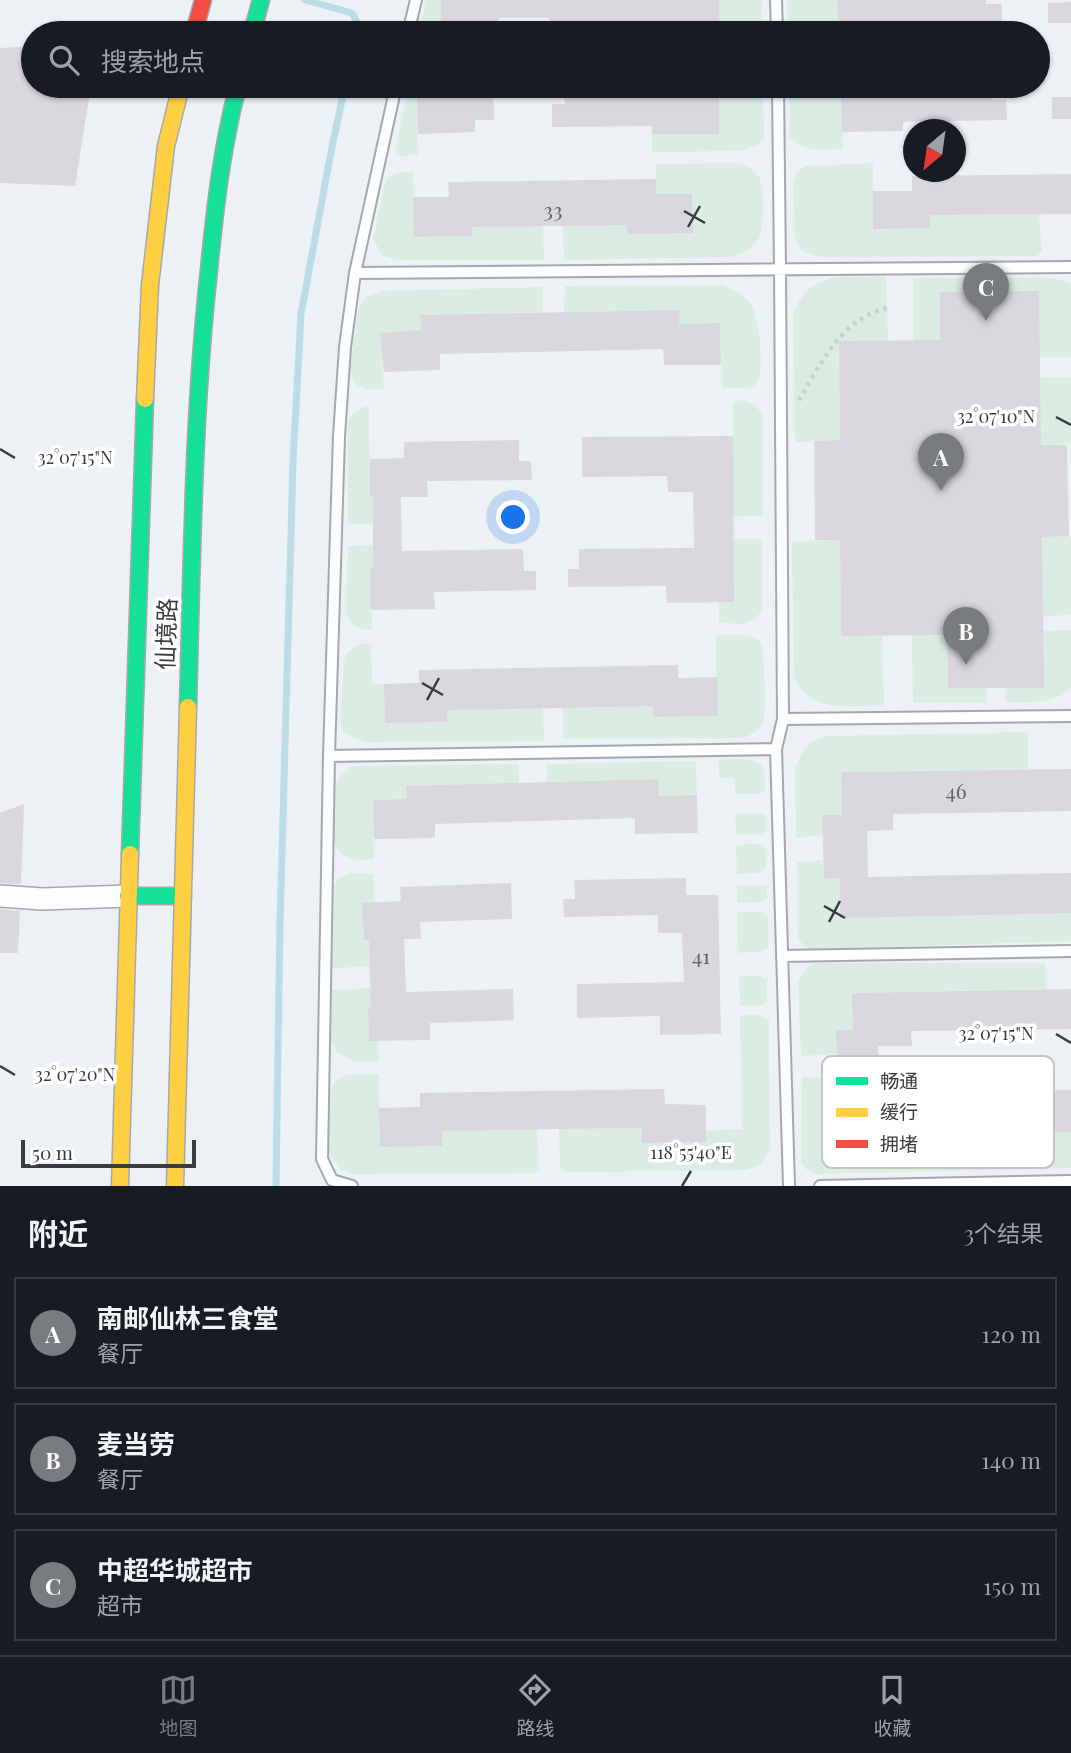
<!DOCTYPE html>
<html lang="zh">
<meta charset="utf-8">
<style>
body{margin:0;font-family:"Playfair Display","Noto Sans SC",serif;background:#20242c;color:#f1f3f6}
.compass{position:absolute;left:903px;top:119px;width:63px;height:63px;border-radius:50%;background:#171b24;box-shadow:0 2px 5px #0004;rotate:209deg}
.scale{position:absolute;left:21px;bottom:18px;width:175px;box-sizing:border-box;padding-left:7px;border:4px solid #393d3f;border-top:0;font-size:19px;line-height:24px;white-space:nowrap;color:#393d3f;-webkit-text-stroke:5px #fff;paint-order:stroke}
.you{position:absolute;left:514px;top:518px;width:24px;height:24px;margin:-18px;border:5px solid #fff;border-radius:50%;background:#1a73e8;box-shadow:0 0 0 10px #1a73e833}
.badge{display:grid;place-items:center;width:46px;height:46px;border-radius:50%;background:#787c7f;color:#fff;font-size:23px;font-weight:700}
.pin{position:absolute;translate:-50% -58px;filter:drop-shadow(0 2px 4px #0008)}
.pin::after{content:'';position:absolute;top:37px;width:24px;height:21px;background:inherit;clip-path:polygon(0 0,100% 0,50% 100%)}
.list{margin:0;padding:0;list-style:none}
h2{display:flex;justify-content:space-between;align-items:center;height:91px;margin:0;padding:0 28px;font-size:30px}
h2 small{font-size:23px;font-weight:400;color:#9ea1a6}
.list li{display:grid;grid-template-columns:46px 1fr auto;gap:21px;align-items:center;box-sizing:border-box;height:112px;margin:0 14px 14px;padding:0 14px;border:2px solid #363941;border-radius:0px}
.list b{display:block;font-size:26px;white-space:nowrap}
.list p{margin:0;font-size:23px;white-space:nowrap;color:#9ea1a6}
.list em{font-size:23px;font-style:normal;color:#9ea1a6}
.icon{flex:none;width:38px;height:38px;fill:none;stroke:currentColor;stroke-width:2;stroke-linecap:round;stroke-linejoin:round}
.map{position:relative;flex:none;width:1071px;height:1186px;overflow:hidden}
.search{position:absolute;background:#171b24;box-shadow:0 2px 5px #0004;left:21px;right:21px;top:21px;height:77px;display:flex;align-items:center;gap:18px;box-sizing:border-box;padding:0 24px;border-radius:38px;color:#9ea1a6;font-size:26px}
.sheet{height:469px;background:#171b24}
nav{display:flex;justify-content:space-around;align-items:center;box-sizing:border-box;height:98px;border-top:2px solid #363941;background:#171b24;font-size:19px;color:#9ea1a6}
nav a{display:grid;justify-items:center;gap:4px}
nav .on{color:#787c7f}
.map>svg:first-child{display:block}
</style>
<div class="map">
<svg width="1071" height="1186" viewBox="0 0 1071 1186">
<rect width="100%" height="100%" fill="#ecf1f6"/>
<path fill="#dbece3" d="M426,0H441V21H433V33H419Z
M719,0H762L761,33H719Z
M787,0H843L837,1L839,33H788Z
M409,86H434V96L417,97L418,155C410,155 400,158 395,151Z
M697,86H763L764,138L756,146L740,151L652,152V134H719V95L697,94Z
M789,86H875V94L842,95L843,149C823,149 807,153 790,139Z
M734,163C743,165 752,167 758,176C766,186 765,231 757,241C750,251 739,254 728,257L564,260L563,226L627,225L628,234L692,233V194H656V164Z
M873,163L874,228L930,215L1039,214L1042,251L1036,256L829,257L814,256L801,250L795,240L793,184L797,172L806,166Z
M413,172L414,237L472,236V227L543,226L544,260H398L383,256L373,239L386,180C393,172 403,172 413,172Z
M835,277H886L888,341L839,342L840,440L795,442L793,314C804,289 810,286 835,277Z
M913,278H981L982,292L940,293V340L913,341Z
M992,278C1012,278 1055,274 1071,284V357H1040L993,292Z
M723,285C734,290 743,294 750,303C759,315 766,373 756,384C749,390 732,388 723,388L720,323L679,324V310L564,312L565,286Z
M543,287V312L420,315L421,330L381,333L384,389H364L354,383L350,371L358,312L363,300L368,296L384,291Z
M1040,377H1071V444L1041,445Z
M743,400C754,403 758,407 763,417V516L715,517L733,491V402Z
M369,406L370,497H384V523L348,524V421C353,411 358,408 369,406Z
M1069,536L1071,538V615L1043,616L1042,537Z
M714,539H762V610C751,628 738,623 719,623V602Z
M840,540L841,635L882,636L884,705C858,705 822,713 803,691C800,688 797,682 794,677L792,541Z
M385,545V569H370L372,630C358,628 352,627 346,613L348,546Z
M1071,630V688C1052,705 1029,702 1006,702L1005,688L1043,631Z
M716,635H748L759,640L763,649C763,663 768,711 763,722C759,731 751,735 742,738L563,739V708L653,706V717L717,716Z
M912,635H947L948,688H987V703H913Z
M371,644L372,684H384L385,723L447,722V710L543,708L544,741L366,742L354,738L344,732L340,722L344,664L346,654L358,645Z
M1028,732V769L841,772L842,815H822L823,835L796,838L795,768L802,753L811,742L827,736Z
M718,760C730,760 757,755 763,768C766,774 765,784 765,791L759,794H735L734,778H719Z
M696,761L697,795L659,796L658,779L547,782V764Z
M519,764V783L407,786V799L373,800L374,859L357,860L341,854L334,843V788L341,774L351,766Z
M760,813L765,816L766,831L759,835H736L735,814Z
M759,844L766,849V869L760,873L737,874L736,845Z
M823,860L824,879L840,878V917L1071,913V941L811,949L803,945L798,937L797,862Z
M351,873L374,874V903H362L364,939H386L387,966L331,968L332,890L339,878Z
M759,885L767,886V899L761,902L737,903V886Z
M737,912H763L768,915V947L763,951L738,953Z
M816,963H1045L1046,989L853,993V1030L836,1031V1054L801,1056L798,982L805,969Z
M739,976H760L767,980V1001L763,1005L740,1006Z
M386,987L387,1006L368,1007L369,1041H378L379,1061L355,1062L337,1052L331,1039L332,990Z
M740,1015H759L769,1020L770,1149L761,1165L746,1170L565,1172L560,1166L559,1129L642,1128V1142H706V1131L742,1129Z
M379,1074L380,1147L442,1146V1131L537,1129L539,1168L535,1173L354,1174L342,1170L333,1160L328,1149L330,1090L336,1081L345,1075Z
M802,1077H837L838,1098H852L853,1135L1071,1132V1168L817,1174L807,1170L801,1162Z"/>
<g fill="none" stroke-linecap="round" stroke-linejoin="round">
<path stroke="#bcdce7" stroke-width="7" d="M305,0L352,13L359,26L357,33
M276,1186L280,923L293,462L301,314L331,152L345,86"/>
</g>
<path fill="#dad7df" d="M441,0H719V33H651L650,25L549,24V18H499L500,32L441,33Z
M837,0H986V4H1002V24L892,27V33H839Z
M1071,2V23H1048V3Z
M33,46V86H91L75,186L0,183V48Z
M434,86H493L494,120H475V132L418,134L417,97L434,96Z
M564,86H697V94L719,95V134H652V126L552,127V104H565Z
M875,86H991L992,100H1006L1007,120L903,122V131L842,132L841,94H875Z
M1052,97H1071V119H1052Z
M1071,174V214L930,215V228L873,229V191H912V176Z
M656,179V194H692L693,233L627,234V225L563,226L472,227V236L414,237L413,197H449L448,182Z
M1039,291L1041,445H1067L1069,536L1042,537L1044,688H948L947,635L841,636L840,540H815L814,441L840,440L839,341L940,340V292Z
M680,310L679,324L720,323L721,365H664L663,349L440,354V370L384,372L380,333L421,330L420,315Z
M733,436L734,602L667,603L666,586L568,587V569H579V549L694,548L693,492H668L667,476L582,477V437Z
M519,440V461H531L532,480L427,481L428,497H401L402,551L523,549L524,571H536V590L434,592L435,609L371,610L370,569H373V497H370V459L404,458V442Z
M678,665V678L717,677L718,716L653,717V706L563,708L447,710V722L385,723L384,684L419,683V670Z
M1071,769V811L893,814V830L867,831L868,877L1071,873V913L840,918V878L824,879L822,815H842L841,772Z
M658,779L659,796L697,795L698,833L635,834V818L435,824V838L374,839L373,800L407,799L406,786Z
M24,804L21,884L0,883V813Z
M686,878V895H718L721,1034L660,1035V1016L577,1018V984L684,982L682,933H658V915L564,917L563,899H575L574,880Z
M511,883L512,919L420,922L421,939H404L406,992L513,989L514,1020L430,1023V1040L369,1041L368,1007H371L369,940H364L362,903L401,901L400,887Z
M0,909L20,911L18,953H0Z
M1071,989V1029L911,1031L912,1046H878L879,1092L1071,1090V1132L853,1135L852,1098H838L836,1031L853,1030L852,993Z
M664,1089L665,1104L706,1105V1142L642,1143V1128L559,1129L442,1131V1146L380,1147L379,1108L420,1107V1093Z"/>
<g fill="none" stroke-linecap="round" stroke-linejoin="round">
<defs>
<path id="lane" d="M776,0L777,33
M408,33L416,0
M778,86L780,269L783,719L776,749L789,1186
M355,273L1071,267
M783,719L1071,716
M329,756L776,749
M782,956L1071,951
M352,1186L332,1180L322,1159L329,756L339,436L345,347L355,273L396,86
M820,1186L1071,1181"/>
<path id="street" d="M0,896L42,899L128,896"/>
<path id="fast" d="M252,33L261,0
M188,707C192,561 193,415 209,270C215,208 222,146 238,86
M130,854L145,399
M128,896H183"/>
<path id="slow" d="M145,399L150,285L166,146L181,86
M120,1186L130,854
M175,1186L188,707"/>
<path id="jam" d="M194,33L203,0"/>
</defs>
<use href="#lane" stroke="#a6a9ac" stroke-width="14"/>
<use href="#street" stroke="#a6a9ac" stroke-width="24"/>
<use href="#fast" stroke="#a6a9ac" stroke-width="19"/>
<use href="#slow" stroke="#a6a9ac" stroke-width="19"/>
<use href="#jam" stroke="#a6a9ac" stroke-width="19"/>
<path stroke="#cdcfd0" stroke-width="4.5" stroke-dasharray="3.5 5" stroke-linecap="butt" d="M799,400C821,363 842,318 887,308"/>
<use href="#lane" stroke="#fcfdfe" stroke-width="10"/>
<use href="#street" stroke="#fcfdfe" stroke-width="21"/>
<use href="#fast" stroke="#16e098" stroke-width="16"/>
<use href="#slow" stroke="#ffcf43" stroke-width="16"/>
<use href="#jam" stroke="#f24e42" stroke-width="16"/>
</g>
<path fill="none" stroke="#393d3f" stroke-width="2.5" d="M684,211L705,223M688,227L700,206M1056,417L1071,425M0,449L15,458M422,683L443,695M427,700L439,678M824,906L845,918M829,922L840,901M1056,1034L1071,1043M0,1066L15,1075M682,1186L691,1171"/>
<g text-anchor="middle" stroke-width="7" stroke-linejoin="round" paint-order="stroke">
<g font-size="21" fill="#616467">
<text x="553" y="218">33</text>
<text x="956" y="799">46</text>
<text x="701" y="964">41</text>
</g>
<g font-size="24" fill="#393d3f" stroke="#fff">
<text transform="translate(167 634) rotate(-88)" y="8">仙境路</text>
</g>
</g>
<rect x="822" y="1056" width="232" height="112" rx="10" fill="#fff" stroke="#c4c5c5" stroke-width="2"/>
<rect x="836" y="1077" width="32" height="8" fill="#16e098"/>
<rect x="836" y="1108" width="32" height="9" fill="#ffcf43"/>
<rect x="836" y="1140" width="32" height="8" fill="#f24e42"/>
<g font-size="19" fill="#393d3f">
<text x="880" y="1088">畅通</text>
<text x="880" y="1119">缓行</text>
<text x="880" y="1151">拥堵</text>
</g>
<g font-size="18" text-anchor="middle" fill="#393d3f" stroke="#fff" stroke-width="7" stroke-linejoin="round" paint-order="stroke">
<text x="996" y="423">32°07'10"N</text>
<text x="75" y="464">32°07'15"N</text>
<text x="996" y="1040">32°07'15"N</text>
<text x="75" y="1081">32°07'20"N</text>
<text x="691" y="1159">118°55'40"E</text>
</g>
</svg>
<svg class="compass" viewBox="-18 -18 36 36"><path d="M0-13l5 13h-10z" fill="#e53935"/><path d="M0 13l5-13h-10z" fill="#9ea1a6"/></svg>
<div class="scale">50 m</div>
<div class="you"></div>
<div class="pin badge" style="left:941px;top:491px">A</div>
<div class="pin badge" style="left:966px;top:665px">B</div>
<div class="pin badge" style="left:986px;top:321px">C</div>
<div class="search"><svg class="icon" aria-label="search" viewBox="0 0 24 24"><circle cx="10" cy="10" r="6"/><path d="M15 15l6 6"/></svg>搜索地点</div>
</div>
<section class="sheet">
<h2>附近<small>3个结果</small></h2>
<ul class="list">
<li><span class="badge">A</span><div><b>南邮仙林三食堂</b><p>餐厅</p></div><em>120 m</em></li>
<li><span class="badge">B</span><div><b>麦当劳</b><p>餐厅</p></div><em>140 m</em></li>
<li><span class="badge">C</span><div><b>中超华城超市</b><p>超市</p></div><em>150 m</em></li>
</ul>
</section>
<nav>
<a class="on"><svg class="icon" aria-label="map" viewBox="0 0 24 24"><path d="M3 6l6-2 6 2 6-2v14l-6 2-6-2-6 2zM9 4v14M15 6v14"/></svg>地图</a>
<a><svg class="icon" aria-label="directions" viewBox="0 0 24 24"><path d="M12 3l9 9-9 9-9-9zM9 14v-3h6M13 9l2 2-2 2"/></svg>路线</a>
<a><svg class="icon" aria-label="saved" viewBox="0 0 24 24"><path d="M7 4h10v16l-5-4-5 4z"/></svg>收藏</a>
</nav>
